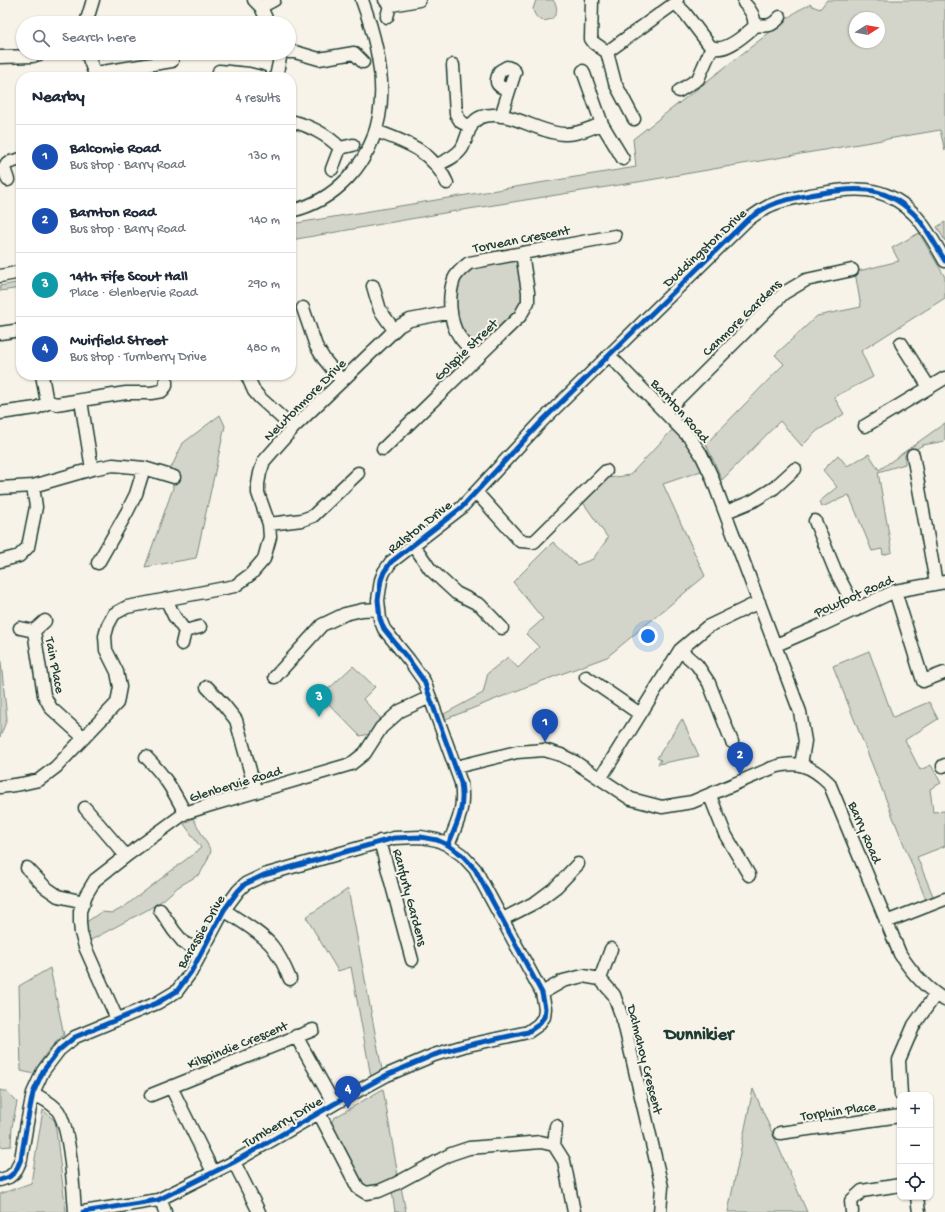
<!DOCTYPE html>
<meta charset="utf-8">
<style>
body{margin:0;font-family:"Gochi Hand",sans-serif;background:#f6f6f7;color:#1f2937}
.controls{position:absolute;right:12px;bottom:12px;display:grid;overflow:hidden;border-radius:8px;box-shadow:0 1px 3px #0004}
.controls button{width:36px;height:36px;display:grid;place-items:center;padding:0;border:0;border-bottom:1px solid #e0e1e3;background:#fff;color:#1f2937;font:20px sans-serif}
.compass{position:absolute;left:849px;top:12px;width:36px;height:36px;border-radius:50%;background:#fff;box-shadow:0 1px 3px #0004;rotate:79deg}
.you{position:absolute;left:648px;top:636px;width:14px;height:14px;margin:-10px;border:3px solid #fff;border-radius:50%;background:#1a73e8;box-shadow:0 0 0 6px #1a73e833}
.badge{display:grid;place-items:center;width:26px;height:26px;border-radius:50%;background:#b45309;color:#fff;font-size:13px;font-weight:700}
.pin{position:absolute;translate:-50% -33px;filter:drop-shadow(0 1px 2px #0008)}
.pin::after{content:'';position:absolute;top:21px;width:14px;height:12px;background:inherit;clip-path:polygon(0 0,100% 0,50% 100%)}
.list{margin:0;padding:0;list-style:none}
h2{display:flex;justify-content:space-between;align-items:center;height:52px;margin:0;padding:0 16px;font-size:17px}
h2 small{font-size:13px;font-weight:400;color:#747a83}
.list li{display:grid;grid-template-columns:26px 1fr auto;gap:12px;align-items:center;box-sizing:border-box;height:64px;padding:0 16px;border-top:1px solid #e0e1e3}
.list b{display:block;font-size:15px;white-space:nowrap}
.list p{margin:0;font-size:13px;white-space:nowrap;color:#747a83}
.list em{font-size:13px;font-style:normal;color:#747a83}
.icon{flex:none;width:22px;height:22px;fill:none;stroke:currentColor;stroke-width:2;stroke-linecap:round;stroke-linejoin:round}
.map{position:relative;flex:none;width:945px;height:1212px;overflow:hidden}
.search{position:absolute;background:#fff;box-shadow:0 1px 3px #0004;left:16px;top:16px;width:280px;height:44px;display:flex;align-items:center;gap:10px;box-sizing:border-box;padding:0 14px;border-radius:22px;color:#747a83;font-size:15px}
.panel{position:absolute;background:#fff;box-shadow:0 1px 3px #0004;left:16px;top:72px;width:280px;height:308px;border-radius:16px}
.map>svg:first-child{display:block}
</style>
<div class="map">
<svg width="945" height="1212" viewBox="0 0 945 1212">
<rect width="100%" height="100%" fill="#f7f3e8"/>
<filter id="ink" filterUnits="userSpaceOnUse"><feTurbulence type="fractalNoise" baseFrequency=".025" numOctaves="2"/><feDisplacementMap in="SourceGraphic" scale="8" xChannelSelector="R" yChannelSelector="G"/><feConvolveMatrix kernelMatrix="1 2 1 2 8 2 1 2 1" color-interpolation-filters="sRGB"/></filter>
<g filter="url(#ink)">
<path fill="#d3d5ca" stroke="#79897f" fill-rule="evenodd" d="M536,0H553C567,18 537,31 533,9Z
M827,0H945V151L940,130L638,182L444,213L291,240V224L636,167L633,139L797,11L811,4L812,6L820,9ZM855,18H879V42H855Z
M945,222V241L937,227Z
M919,233L945,277V298L861,351L873,377L834,397L844,414L817,431L802,446L780,421L722,480L706,444L784,364L775,355L817,316L861,307L855,272L899,261L892,248Z
M517,258L524,295L521,307L478,348L466,337L456,321L455,289L464,274L476,266Z
M21,282V288L0,291V286Z
M220,415L225,426L196,558L145,567L173,488L171,468L183,443Z
M945,423V441L923,445L905,455V464L878,472L892,552L883,555L882,549L872,551L849,495L822,507L819,502L837,487L823,470L838,455L847,466L869,454L879,470Z
M674,428L692,447L704,470L663,484L705,576L607,657L526,687L446,719L444,714L483,693L488,673L508,657L518,668L539,647L526,634L543,619L513,582L553,542L577,565L593,559L608,538L582,501L608,478L630,475Z
M869,651L893,717L929,702L938,719L905,740L920,770L931,765L941,783L930,789L933,812L945,811V846L917,857L933,896L926,900L833,666Z
M0,653L7,719L0,737Z
M353,666L375,687L363,699L382,720L370,734L360,736L321,696Z
M682,719L699,756L658,764L661,760L657,758Z
M193,818L211,851L207,861L200,874L178,887L163,900L147,910L89,941L85,923L101,912L113,913L124,907L201,848L184,824Z
M348,889L382,1070L371,1077L351,967L338,971L306,917Z
M50,968L64,1035C50,1046 42,1058 34,1074L21,1071L19,986Z
M383,1089L398,1176L375,1188L367,1186L360,1182L329,1126L334,1118Z
M753,1089L807,1212H728Z
M0,1090L7,1092L17,1102L12,1127L11,1146L0,1147Z
M43,1110L55,1121L66,1212H0V1194L31,1183Z
M401,1187L406,1212H395L392,1191Z"/>
<g fill="none" stroke-linecap="round" stroke-linejoin="round">
<defs>
<path id="minor" d="M254,0L261,7L268,23
M385,0L390,5H392L419,0
M592,0L591,39L594,43L607,52L615,83L634,119
M675,3L685,13L710,46C723,55 745,35 754,27C756,17 750,9 744,3
M261,7L274,0
M387,17L390,5
M86,23L93,0
M755,25C768,26 771,27 780,17
M289,52H295L319,59L354,53L363,62
M607,52L675,3L677,0
M85,53L88,56L96,77
M0,57L33,56L42,53
M453,65L456,114L461,122L471,127
M219,71L249,74L261,77
M583,71L602,124L623,159
M96,73L172,61
M276,77L281,53
M679,91L698,79L712,47
M501,116L515,72L512,69L507,67L500,71C495,83 495,85 508,90
M291,121C308,125 328,135 340,148L353,145
M376,131C406,142 433,151 447,183
M437,165C446,161 457,156 462,148C468,138 468,122 481,117C508,108 537,133 564,134C577,135 590,128 602,124
M332,169L340,148
M8,180L4,168L7,163L21,159
M291,211C313,206 332,195 348,178C396,127 384,60 362,0
M0,276L21,272
M373,286L380,310L394,330
M303,308L316,346L324,359L342,381
M0,333L21,330
M901,343L929,387
M609,355L690,438L701,454L711,475L800,712L805,741L801,765
M479,357C472,350 464,344 459,336C449,322 448,295 454,279C457,272 464,267 469,263L615,236
M42,375L46,397L50,402
M247,375L254,391L260,398L293,428
M81,401L92,469
M665,412L784,293L806,280L852,270
M0,413L36,408L50,402L56,404L126,393H151L162,391L166,386V375
M865,426L945,378
M383,449L520,316L528,302V292L522,253
M913,455L936,583
M0,488L33,486L92,469L113,465L144,468L174,477
M476,492L520,541L534,542L606,471
M726,512L753,501L774,488L795,469
M815,521L835,570L856,610
M269,524L302,520L313,516L358,473
M413,544L430,569L456,593L480,605L502,628
M0,561L19,556L28,547L36,507L33,486
M98,563L127,512L136,494L144,468
M895,591L923,681L944,673
M166,599L174,616L185,631
M20,628L34,631L45,621
M34,631L44,695L51,708L84,738
M182,644L185,631L200,627
M776,645L822,625L895,591L945,582
M680,650L697,665L709,683L732,742
M275,677L322,625L345,614L362,610L378,609
M586,677L640,714
M207,687L224,705L236,720L256,792
M146,757C165,776 173,790 185,813
M943,766L945,765
M456,767L517,752L544,750L561,755L575,762L631,799L662,807L692,802L772,768C796,760 811,765 829,783L900,954C912,973 925,988 945,1000
M600,779L680,650L707,627L759,602
M0,787L21,784L39,780L56,767L117,703L120,687L117,672L106,650L105,636L108,625L114,614L127,607L235,586L251,574L264,559L270,537L269,524L258,493V484L260,473L264,461L293,428L399,326L410,320L451,312
M710,796L725,834L749,875
M85,808L126,856
M380,841L412,960
M448,845C458,822 465,808 461,783L424,681L409,660L384,629L380,619L378,600L381,580L384,572L391,562L461,508L543,420L746,221C753,216 761,210 769,206C784,199 800,197 816,194C853,187 883,184 913,213C924,223 937,247 945,261
M27,868L45,887L58,896L84,902
M160,910L174,931L184,943L202,951
M224,910C237,919 262,933 272,946C280,956 285,967 290,979
M503,919L536,902L556,887L578,864
M886,922L945,899
M600,979L611,949
M542,993L563,981L583,976L600,979L614,995L624,1023L662,1187L660,1212
M117,1019L85,947L81,933L80,922V911L86,895L95,880L126,856L185,813L207,806L351,764L365,753L381,728L400,711L430,697
M296,1036L334,1104
M171,1087L213,1172
M33,1093C41,1098 53,1103 58,1111C71,1131 73,1187 75,1212
M151,1095L313,1030
M901,1095L899,1060L914,1025L936,994
M319,1113L358,1188L366,1193L379,1191L395,1184L451,1154L469,1148L541,1142L554,1145L564,1161L574,1212
M780,1133L900,1116
M554,1145L556,1126
M234,1162L259,1212
M0,1180L9,1177L15,1172L18,1166L21,1159L27,1123L33,1093L43,1071L59,1050L75,1037L157,1003L177,991L191,972L224,910L238,891L245,884L264,875L394,838L421,837L437,840L448,845L462,855L475,869L542,993L545,1008L544,1017L538,1025L528,1032L464,1046L434,1055L387,1075L334,1104L234,1162L158,1200L83,1212
M917,1197L919,1212
M161,1199L165,1212
M852,1212L851,1201L862,1191L900,1185"/>
</defs>
<use href="#minor" stroke="#1f3d34" stroke-width="15"/>
<use href="#minor" stroke="#f7f3e8" stroke-width="12"/>
<defs>
<path id="cycleway" d="M448,845C458,822 465,808 461,783L424,681L409,660L384,629L380,619L378,600L381,580L384,572L391,562L461,508L543,420L746,221C753,216 761,210 769,206C784,199 800,197 816,194C853,187 883,184 913,213C924,223 937,247 945,261
M0,1180L9,1177L15,1172L18,1166L21,1159L27,1123L33,1093L43,1071L59,1050L75,1037L157,1003L177,991L191,972L224,910L238,891L245,884L264,875L394,838L421,837L437,840L448,845L462,855L475,869L542,993L545,1008L544,1017L538,1025L528,1032L464,1046L434,1055L387,1075L334,1104L234,1162L158,1200L83,1212"/>
</defs>
<use href="#cycleway" stroke="#f7f3e8" stroke-width="8"/>
<use href="#cycleway" stroke="#0057b8" stroke-width="5"/>
</g>
</g>
<g text-anchor="middle" stroke-width="4" stroke-linejoin="round" paint-order="stroke">
<g font-size="14" fill="#1f3d34" stroke="#f7f3e8">
<text transform="translate(521 238) rotate(-11)" y="5">Torvean Crescent</text>
<text transform="translate(704 247) rotate(-43)" y="5">Duddingston Drive</text>
<text transform="translate(741 317) rotate(-44)" y="5">Canmore Gardens</text>
<text transform="translate(465 349) rotate(-44)" y="5">Golspie Street</text>
<text transform="translate(304 399) rotate(-45)" y="5">Newtonmore Drive</text>
<text transform="translate(681 410) rotate(48)" y="5">Barnton Road</text>
<text transform="translate(419 526) rotate(-38)" y="5">Ralston Drive</text>
<text transform="translate(853 595) rotate(-24)" y="5">Powfoot Road</text>
<text transform="translate(56 665) rotate(79)" y="5">Tain Place</text>
<text transform="translate(235 783) rotate(-17)" y="5">Glenbervie Road</text>
<text transform="translate(866 832) rotate(67)" y="5">Barry Road</text>
<text transform="translate(411 897) rotate(75)" y="5">Ranfurly Gardens</text>
<text transform="translate(200 931) rotate(-60)" y="5">Barassie Drive</text>
<text transform="translate(237 1044) rotate(-22)" y="5">Kilspindie Crescent</text>
<text transform="translate(646 1059) rotate(76)" y="5">Dalmahoy Crescent</text>
<text transform="translate(838 1110) rotate(-8)" y="5">Torphin Place</text>
<text transform="translate(282 1121) rotate(-30)" y="5">Turnberry Drive</text>
</g>
<g font-size="18" font-weight="bold" fill="#1f3d34" stroke="#f7f3e8">
<text x="699" y="1039">Dunnikier</text>
</g>
</g>
</svg>
<div class="controls">
<button>+</button>
<button>−</button>
<button><svg class="icon" aria-label="locate" viewBox="0 0 24 24"><circle cx="12" cy="12" r="6"/><path d="M12 2v4M12 18v4M2 12h4M18 12h4"/></svg></button>
</div>
<svg class="compass" viewBox="-18 -18 36 36"><path d="M0-13l5 13h-10z" fill="#e53935"/><path d="M0 13l5-13h-10z" fill="#747a83"/></svg>
<div class="you"></div>
<div class="pin badge" style="left:545px;top:742px;background:#1a4fb4">1</div>
<div class="pin badge" style="left:740px;top:775px;background:#1a4fb4">2</div>
<div class="pin badge" style="left:319px;top:717px;background:#0f9aa8">3</div>
<div class="pin badge" style="left:348px;top:1109px;background:#1a4fb4">4</div>
<div class="search"><svg class="icon" aria-label="search" viewBox="0 0 24 24"><circle cx="10" cy="10" r="6"/><path d="M15 15l6 6"/></svg>Search here</div>
<section class="panel">
<h2>Nearby<small>4 results</small></h2>
<ul class="list">
<li><span class="badge" style="background:#1a4fb4">1</span><div><b>Balcomie Road</b><p>Bus stop · Barry Road</p></div><em>130 m</em></li>
<li><span class="badge" style="background:#1a4fb4">2</span><div><b>Barnton Road</b><p>Bus stop · Barry Road</p></div><em>140 m</em></li>
<li><span class="badge" style="background:#0f9aa8">3</span><div><b>14th Fife Scout Hall</b><p>Place · Glenbervie Road</p></div><em>290 m</em></li>
<li><span class="badge" style="background:#1a4fb4">4</span><div><b>Muirfield Street</b><p>Bus stop · Turnberry Drive</p></div><em>480 m</em></li>
</ul>
</section>
</div>
